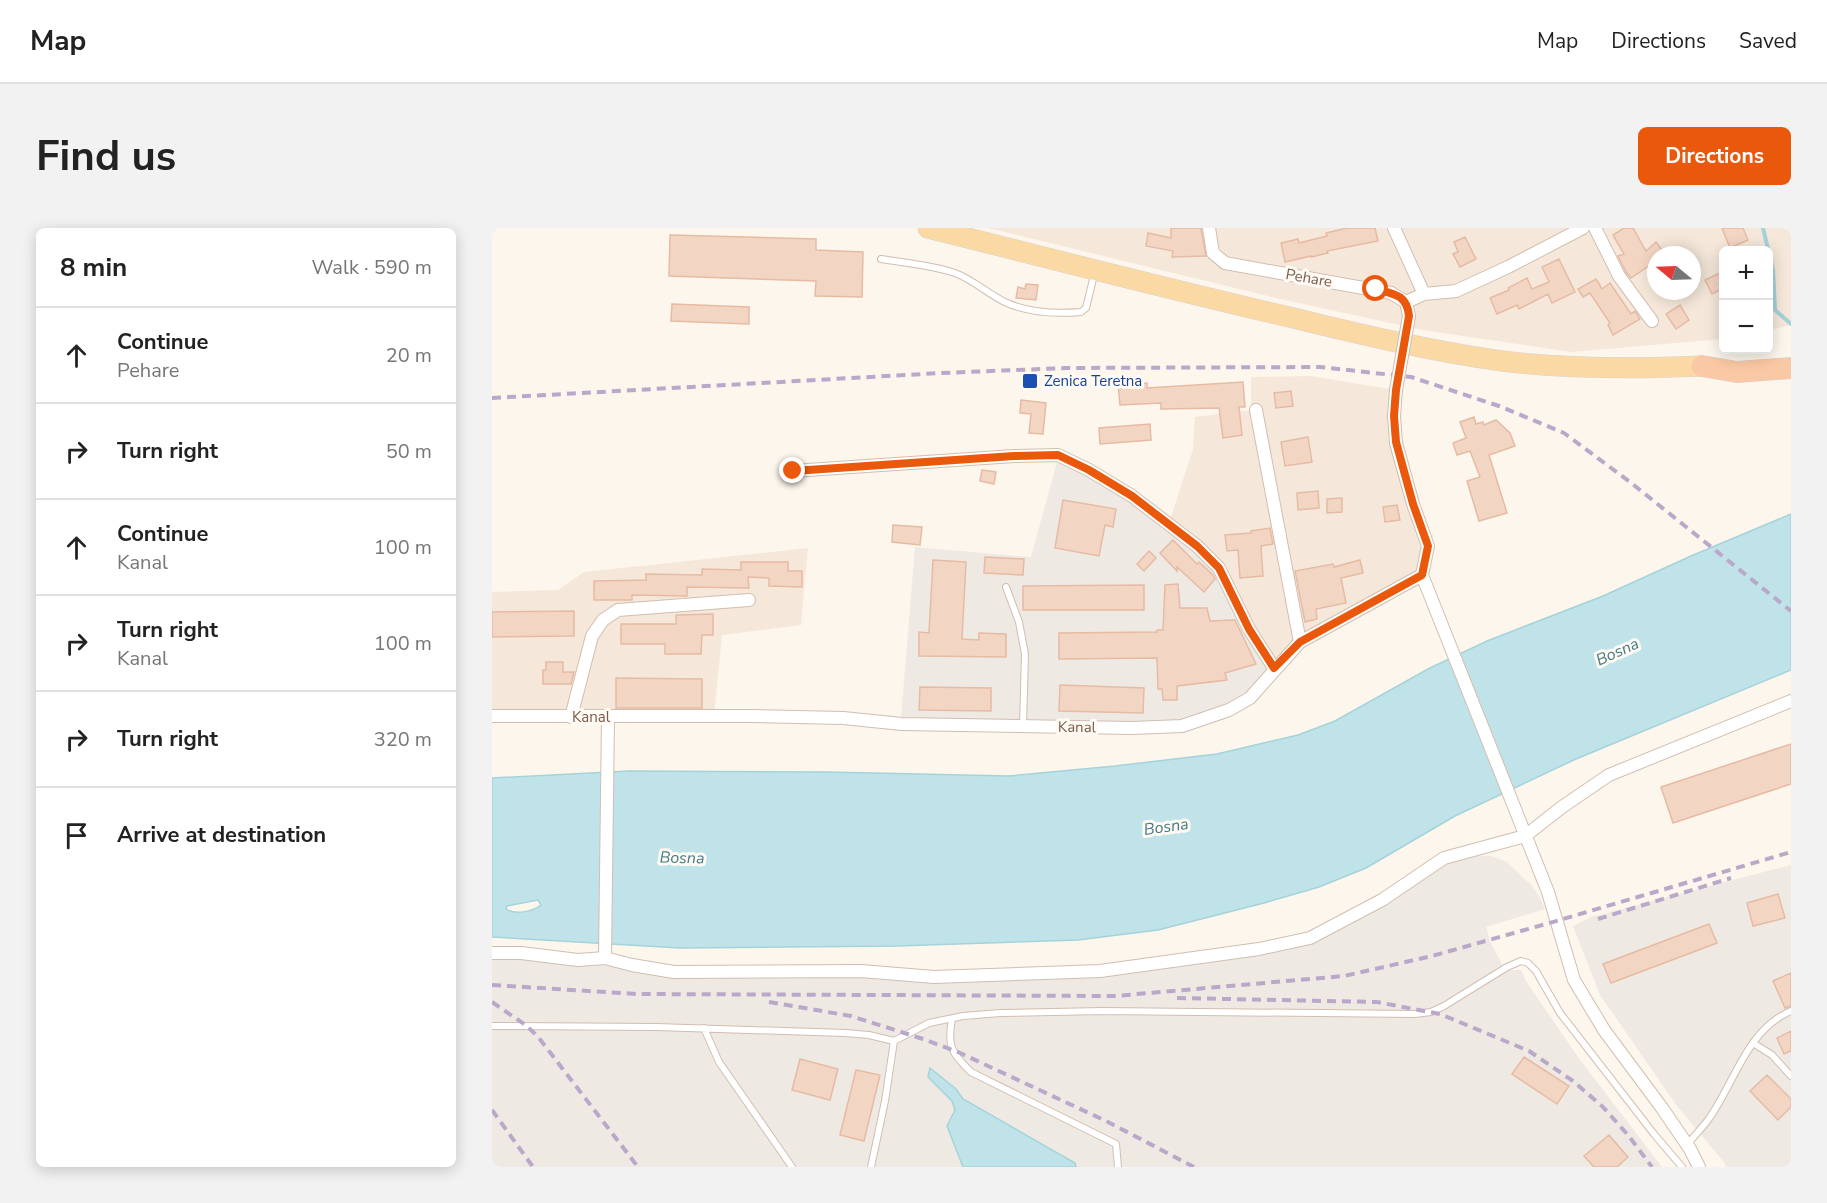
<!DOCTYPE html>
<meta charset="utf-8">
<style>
body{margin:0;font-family:"Nunito Sans",sans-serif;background:#f2f2f2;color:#222}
.controls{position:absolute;right:18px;top:18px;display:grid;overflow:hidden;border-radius:9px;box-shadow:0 3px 15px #0003}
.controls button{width:54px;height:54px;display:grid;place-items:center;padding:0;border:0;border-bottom:2px solid #e0e0e0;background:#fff;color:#222;font:30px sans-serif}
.compass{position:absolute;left:1155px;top:18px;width:54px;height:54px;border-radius:50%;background:#fff;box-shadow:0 3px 15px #0003;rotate:289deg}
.stop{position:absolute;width:18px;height:18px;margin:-14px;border:4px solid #ea580c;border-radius:50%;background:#fff}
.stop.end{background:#ea580c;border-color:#fff;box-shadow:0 2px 6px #0008}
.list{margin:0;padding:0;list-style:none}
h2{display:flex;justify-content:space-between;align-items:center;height:78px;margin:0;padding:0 24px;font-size:26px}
h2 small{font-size:20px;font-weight:400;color:#767676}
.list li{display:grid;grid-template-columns:39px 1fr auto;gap:18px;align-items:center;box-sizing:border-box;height:96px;padding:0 24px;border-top:2px solid #e0e0e0}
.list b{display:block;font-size:22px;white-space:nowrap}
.list p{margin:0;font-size:20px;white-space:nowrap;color:#767676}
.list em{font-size:20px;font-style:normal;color:#767676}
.icon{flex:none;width:33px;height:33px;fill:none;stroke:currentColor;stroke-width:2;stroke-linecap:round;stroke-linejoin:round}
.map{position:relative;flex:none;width:1299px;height:939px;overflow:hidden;border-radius:9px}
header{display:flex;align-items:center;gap:36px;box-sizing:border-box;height:84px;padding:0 30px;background:#fff;border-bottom:2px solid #e0e0e0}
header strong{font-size:28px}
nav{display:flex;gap:33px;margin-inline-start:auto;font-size:21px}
.intro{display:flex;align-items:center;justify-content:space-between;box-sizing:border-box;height:144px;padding:0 36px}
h1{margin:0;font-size:42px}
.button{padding:15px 27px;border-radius:9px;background:#ea580c;color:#fff;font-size:21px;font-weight:700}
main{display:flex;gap:36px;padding:0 36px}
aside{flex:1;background:#fff;border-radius:9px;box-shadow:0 3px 15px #0003}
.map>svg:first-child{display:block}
</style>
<header>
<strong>Map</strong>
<nav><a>Map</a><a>Directions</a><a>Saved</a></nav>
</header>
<div class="intro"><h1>Find us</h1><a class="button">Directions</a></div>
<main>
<aside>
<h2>8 min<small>Walk · 590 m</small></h2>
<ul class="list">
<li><svg class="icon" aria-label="ahead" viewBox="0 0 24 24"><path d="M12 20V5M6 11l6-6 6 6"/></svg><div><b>Continue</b><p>Pehare</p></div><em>20 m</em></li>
<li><svg class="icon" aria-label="right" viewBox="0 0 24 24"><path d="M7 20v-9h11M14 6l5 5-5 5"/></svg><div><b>Turn right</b></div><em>50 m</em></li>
<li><svg class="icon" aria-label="ahead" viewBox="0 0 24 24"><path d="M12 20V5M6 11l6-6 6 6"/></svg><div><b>Continue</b><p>Kanal</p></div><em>100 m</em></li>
<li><svg class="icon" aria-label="right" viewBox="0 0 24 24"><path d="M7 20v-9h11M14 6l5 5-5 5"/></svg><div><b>Turn right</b><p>Kanal</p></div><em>100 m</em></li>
<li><svg class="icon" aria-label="right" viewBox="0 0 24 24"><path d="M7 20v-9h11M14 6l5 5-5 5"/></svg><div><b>Turn right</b></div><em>320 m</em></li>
<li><svg class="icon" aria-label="arrive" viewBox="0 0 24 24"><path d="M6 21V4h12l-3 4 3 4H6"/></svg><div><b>Arrive at destination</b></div></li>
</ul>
</aside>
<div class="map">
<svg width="1299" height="939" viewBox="0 0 1299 939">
<rect width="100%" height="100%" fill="#fdf6ec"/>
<path fill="#f5e8da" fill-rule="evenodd" d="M496,0H1299V97L1277,102L1276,22H1232L1231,111L1079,124L930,102L784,70ZM1164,27H1200V63H1164Z
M819,148L904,162L902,188L931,304L930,347L808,414L783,439L677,295L701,221L703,189L759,182V149Z
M316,320L309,397L230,407L222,488H0V364L66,362L92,344Z"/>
<path fill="#efe9e4" d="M567,227L705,317L783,439L757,467L689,496L409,490L423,319L539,329Z
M982,628H999L1015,634L1040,658L1047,668L1053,681L994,699L999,715L1013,742H1029L1034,753L1086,829L1170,939H0V728L52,730L165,744L341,748L413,752H477L817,713L951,636Z
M1299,637V939H1234L1232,934L1185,878L1108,767L1081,698L1099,689Z"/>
<path fill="#bfe3e8" stroke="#a5d3da" stroke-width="1.5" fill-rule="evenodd" d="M1299,286V442L1084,531L963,588L874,640L827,659L772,675L666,702L586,712L405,718L188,720L0,709V550L137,543L336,544L517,548L623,538L725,526L806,507L843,493L936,441L995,413L1111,368L1199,328ZM46,672L49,677C40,684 23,687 14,681L15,678Z
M438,840L464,861L471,871L583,935L584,939H471L455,898L463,882L460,873L436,849Z"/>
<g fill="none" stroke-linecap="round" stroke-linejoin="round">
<path stroke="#a5d3da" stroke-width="4" d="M1271,0L1281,42L1283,82L1299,96"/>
</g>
<path fill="#f3d5c3" stroke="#e6bba3" stroke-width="1.5" d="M679,0H709L714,28L680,29L681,23L654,18L656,5L679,10Z
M855,0H883L886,13L835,23L836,25L819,29V28L793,34L789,15L806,11L807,15L835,8L834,5Z
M1132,0H1141L1154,23L1164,14L1174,27H1164V47L1157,38L1139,50L1134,44L1126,28L1132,26L1121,7Z
M1230,0H1251L1256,12L1238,20Z
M178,7L324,11V22L371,24L370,69L323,68L324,53L177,48Z
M973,9L984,31L968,39L961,26L966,24L962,14Z
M1067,31L1083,64L1060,75L1056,66L1027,81L1025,77L1005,86L998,70L1017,62L1016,60L1035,50L1040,61L1057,54L1050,39Z
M1232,43V53L1227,56L1230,61L1220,66L1213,52Z
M1104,51L1110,61L1118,55L1139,86L1143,83L1148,91L1121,107L1116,97L1118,95L1098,65L1091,69L1086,61Z
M534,56L546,57L544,72L524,70L526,59L533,61Z
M180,76L257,79V96L179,93Z
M1188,77L1197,92L1184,101L1174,86Z
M751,154L753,179H747L750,207L731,210L727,180L669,181V175L628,177L626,156L655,155V160Z
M799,163L801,178L784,180L782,165Z
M529,172L554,175L551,206L537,205L539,186L528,185Z
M982,189L984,196L991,194L992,197L1004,192L1018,205L1023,218L997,227L1015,285L987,293L975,253L988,249L978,223L965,227L961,215L974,210L968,194Z
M658,196L659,212L608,216L607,200Z
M816,209L820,234L793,238L789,214Z
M490,242L504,244L502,256L488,253Z
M826,263L827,280L806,282L805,265Z
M850,270V284L835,285V271Z
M571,272L624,281L621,299L613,297L607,328L563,320Z
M905,277L908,292L893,294L891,279Z
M401,297L430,299L428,317L400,314Z
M778,300L781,316L769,318L771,348L748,350L746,322L735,323L733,307L759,305V303Z
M681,312L705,336L707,334L721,347L723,351L712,364L685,339V343L668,325Z
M657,323L664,330L652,343L645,336Z
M493,329L532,331L531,347L492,345Z
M441,332L474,334L470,411L487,412V405L514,406V429L427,428V404L437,405Z
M868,332L871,345L849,350L854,375L824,381L825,391L813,394L803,343L841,336L842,339Z
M249,334H296V343H310V359L277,358V350L256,349L257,360L195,359V368L140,367V372H102V353L154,352V346L210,347V341L249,342Z
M686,356L688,380H715L718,393L743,392L764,436L733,445L735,452L685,458V472H671L670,461H666L665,430L567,431V405L665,404V402H671L673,357Z
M652,357V382H531V358Z
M82,383V408L0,409V384Z
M221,386V407H210L209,426H173V416H129V396H184V387Z
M54,434H71V444H82L79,456H51V442H54Z
M124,450L210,451V480H124Z
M568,457L652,460L651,485L567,483Z
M428,459L499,460V483L427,482Z
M1299,516V556L1181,595L1169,559Z
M1286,666L1293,690L1261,698L1255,675Z
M1217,696L1225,715L1119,755L1111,736Z
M1299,745V778L1293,780L1281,753Z
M1299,803V823L1292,826L1285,810Z
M1032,829L1077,858L1065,876L1020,846Z
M308,831L346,841L338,872L300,862Z
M364,842L388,847L372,913L348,907Z
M1275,847L1299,871V879L1286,892L1258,863Z
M1117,907L1136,929L1125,939H1102L1092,928Z"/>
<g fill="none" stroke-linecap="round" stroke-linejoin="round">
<defs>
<path id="service" d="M389,31C413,35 440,37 463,45C482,52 497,67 515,75C538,85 565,86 589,84L594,80L603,43
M514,359L527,394L533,426L531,498
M460,791C455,817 459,825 479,844L624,916L626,939
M0,798L164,799L353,805L377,807L402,813L437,795L471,788L508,785L610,783L923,786L939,784L952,778L1015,739L1029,733L1036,735L1044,743L1068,785L1162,906L1190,939
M212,800L227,834L300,939
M1261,815L1280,827L1299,848
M1195,917C1202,908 1210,900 1216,892C1243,855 1254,802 1299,783
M379,939L393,873L402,813"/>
<path id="minor" d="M717,0L721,25L733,35L899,65L914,74L917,88
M902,0L932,66
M1103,0L1127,48L1160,93
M914,74L932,66L964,63L1016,39L1091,0
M764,182L808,414
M301,243L522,228L566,227L597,242L640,268L705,318L727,340L757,401L782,440
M930,347L1056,664L1082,752L1112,802L1170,880L1198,921L1207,939
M0,488H260L351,490L410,496L640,500L690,498L737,482L758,470L808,414L930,347L936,318L921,276L904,215L902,188L904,162
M79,489L100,408L111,392L126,382L257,372
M0,725H29L86,732L113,730L140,737L182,744L369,743L442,749L608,743L767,721L818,710L890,672L952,630L1033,608L1070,579L1117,547L1299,473
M113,730L116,489"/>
<path id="primary" d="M436,0C556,30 676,61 797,89C867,106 938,123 1010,133C1076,141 1143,141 1210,138"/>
<path id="trunk" d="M1210,138L1245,144L1299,140"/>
</defs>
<use href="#service" stroke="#d1beb0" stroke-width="8"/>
<use href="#minor" stroke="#d1beb0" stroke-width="14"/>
<use href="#primary" stroke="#dad1cd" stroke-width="21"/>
<use href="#trunk" stroke="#dad1cd" stroke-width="22"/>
<use href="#service" stroke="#fff" stroke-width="6"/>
<use href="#minor" stroke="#fff" stroke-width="12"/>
<use href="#primary" stroke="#fbd9a5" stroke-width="20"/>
<use href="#trunk" stroke="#f9c8a4" stroke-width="21"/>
<path stroke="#b9a8c9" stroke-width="4" stroke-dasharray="9 6" stroke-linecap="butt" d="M0,170L449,145L574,140L828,139L919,149L1007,178L1072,205L1138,254L1299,383
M1106,691L1239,650
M0,757L145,766L623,768L852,748L940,728L1054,696L1299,624
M685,770L885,774L948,786L1037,823L1081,853L1111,879L1136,907L1160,939
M0,774L35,798L47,810L146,939
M277,774L359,788L431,811L466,824L614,893L702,939
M0,882L41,939"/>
<defs>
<path id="minor-bridge" d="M904,162L917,88"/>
</defs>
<use href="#minor-bridge" stroke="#d1beb0" stroke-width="14" stroke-linecap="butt"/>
<use href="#minor-bridge" stroke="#fff" stroke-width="12"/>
</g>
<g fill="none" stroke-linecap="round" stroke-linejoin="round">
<path stroke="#ea580c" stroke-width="8" d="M301,243L522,228L566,227L597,242L640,268L705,318L727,340L757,401L782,440L808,414L930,347L936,318L921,276L904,214L902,188L904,162L917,88C915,67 903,66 884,61"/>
</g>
<rect fill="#1a4fb4" stroke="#fffaf3" stroke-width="2" x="530" y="145" width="16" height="16" rx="3"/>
<g text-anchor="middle" stroke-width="6" stroke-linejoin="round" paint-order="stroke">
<g font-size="15" fill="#7a5c4d" stroke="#fffaf3">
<text transform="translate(817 50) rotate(10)" y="5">Pehare</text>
<text x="99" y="494">Kanal</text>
<text transform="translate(585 499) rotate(1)" y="5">Kanal</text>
</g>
<g font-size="15" fill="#164399" stroke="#fffaf3" text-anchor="start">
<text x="552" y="158">Zenica Teretna</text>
</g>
<g font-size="16" font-style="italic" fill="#437c86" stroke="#fffaf3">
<text transform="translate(1125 423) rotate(-24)" y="6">Bosna</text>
<text transform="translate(674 598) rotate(-8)" y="6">Bosna</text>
<text transform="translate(190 629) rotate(1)" y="6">Bosna</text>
</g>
</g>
</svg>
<div class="controls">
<button>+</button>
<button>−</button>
</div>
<svg class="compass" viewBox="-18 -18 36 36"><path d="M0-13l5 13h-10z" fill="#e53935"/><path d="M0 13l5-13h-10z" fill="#767676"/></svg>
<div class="stop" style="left:884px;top:61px"></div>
<div class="stop end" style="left:301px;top:243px"></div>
</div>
</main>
